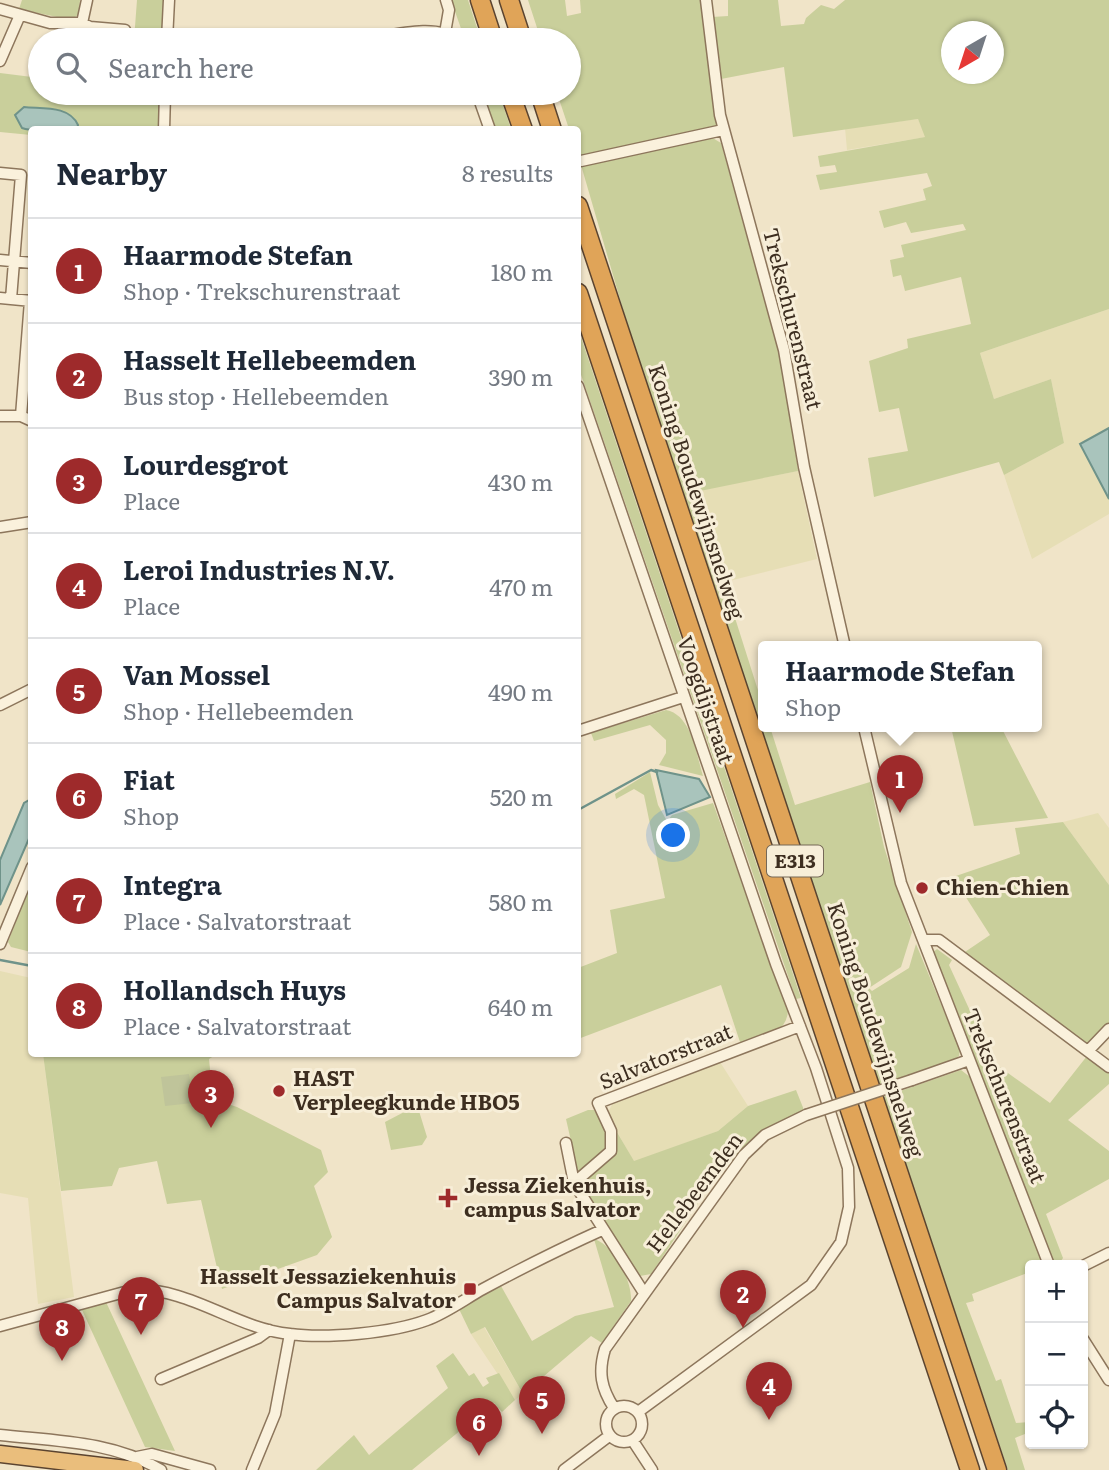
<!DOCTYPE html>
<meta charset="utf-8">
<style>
body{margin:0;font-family:Literata,serif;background:#f6f6f7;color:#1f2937}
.controls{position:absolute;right:21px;bottom:21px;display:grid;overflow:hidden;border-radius:7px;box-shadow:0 2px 5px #0004}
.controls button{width:63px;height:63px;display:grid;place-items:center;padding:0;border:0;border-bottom:2px solid #e0e1e3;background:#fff;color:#1f2937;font:35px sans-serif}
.compass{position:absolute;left:941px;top:21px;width:63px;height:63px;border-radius:50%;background:#fff;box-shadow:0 2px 5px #0004;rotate:219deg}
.you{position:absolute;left:674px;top:836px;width:24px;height:24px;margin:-18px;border:5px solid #fff;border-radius:50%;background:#1a73e8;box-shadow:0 0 0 10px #1a73e833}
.badge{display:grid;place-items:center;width:46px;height:46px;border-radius:50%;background:#9e2a2b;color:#fff;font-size:23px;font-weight:700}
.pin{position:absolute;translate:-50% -58px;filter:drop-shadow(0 2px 4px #0008)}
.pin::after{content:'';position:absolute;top:37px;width:24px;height:21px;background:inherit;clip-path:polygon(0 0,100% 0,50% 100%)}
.popup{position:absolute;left:758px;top:641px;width:284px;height:91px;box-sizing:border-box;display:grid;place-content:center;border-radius:7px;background:#fff;filter:drop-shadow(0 2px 5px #0005);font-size:23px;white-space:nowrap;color:#747a83}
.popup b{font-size:26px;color:#1f2937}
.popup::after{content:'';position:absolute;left:50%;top:100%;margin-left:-14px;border:14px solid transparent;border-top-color:#fff}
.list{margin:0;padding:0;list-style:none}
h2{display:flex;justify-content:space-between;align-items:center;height:91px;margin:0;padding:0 28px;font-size:30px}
h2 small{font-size:23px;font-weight:400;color:#747a83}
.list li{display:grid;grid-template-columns:46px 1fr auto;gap:21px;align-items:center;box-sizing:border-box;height:105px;padding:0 28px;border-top:2px solid #e0e1e3}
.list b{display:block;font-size:26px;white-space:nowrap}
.list p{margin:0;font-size:23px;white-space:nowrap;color:#747a83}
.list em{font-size:23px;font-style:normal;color:#747a83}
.icon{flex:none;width:38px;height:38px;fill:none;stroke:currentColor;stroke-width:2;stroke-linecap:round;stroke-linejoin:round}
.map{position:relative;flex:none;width:1109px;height:1470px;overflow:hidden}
.search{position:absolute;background:#fff;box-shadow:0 2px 5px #0004;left:28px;top:28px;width:553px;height:77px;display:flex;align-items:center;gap:18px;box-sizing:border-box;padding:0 24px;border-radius:38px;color:#747a83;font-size:26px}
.panel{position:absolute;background:#fff;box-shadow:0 2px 5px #0004;left:28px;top:126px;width:553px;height:931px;border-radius:7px}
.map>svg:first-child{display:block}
</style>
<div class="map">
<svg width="1109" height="1470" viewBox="0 0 1109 1470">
<rect width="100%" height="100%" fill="#f0e4c8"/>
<path fill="#e6deb5" d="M918,119L926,137L847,150L845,128Z
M1109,309V514L1032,559L1004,475L1064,443L1051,379L994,399L980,353Z
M798,471L817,559L725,582L695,491Z
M1098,813L1109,828V885L1063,822Z
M0,971L31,978L32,1054H43L74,1297L38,1304L28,1198L0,1193Z
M720,1062L748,1106L718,1131L634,1162L607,1114L614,1101Z
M484,1327L523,1394L515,1400L471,1334Z"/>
<path fill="#c9cf9b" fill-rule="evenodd" d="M22,0H80L79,14L71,20L19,9Z
M137,0H165L163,40H134Z
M451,0H468L481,40H465Z
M528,0H565L567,16L581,13L580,0H701L717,126L578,159V130L569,129L557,93H569V40H541Z
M728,0H778L781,26L804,24L806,18L821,5L834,9L845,0H1109V309L980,353L994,399L1051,379L1064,443L1004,475L999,462L874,497L868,458L908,451L899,408L879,412L869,361L908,348L907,339L971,324L961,277L905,291L901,275L893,277L890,260L904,257L901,245L966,230L963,224L911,233L906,222L884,228L879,211L926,200L923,189L932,186L927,173L820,190L816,175L837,172L835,165L820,167L818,156L925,137L918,119L793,137L784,67L721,79L712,17L728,16ZM951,32H993V74H951Z
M0,73L40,78V93H162L160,129L32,130L31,135L0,132Z
M483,93H499L511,129H495Z
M711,137L721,143L723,150L785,375L798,471L695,492L763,706L764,727H770L795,805L870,782L884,847L912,932L901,967L869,988L872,991L909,968L916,944L960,1050L959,1056L951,1061L877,1085L638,361L581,165Z
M578,328L801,998L796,999L578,366Z
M666,710C692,715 696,754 703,776L659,765L666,753V740L650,725L594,741L591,733Z
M951,727H1001L1048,818L974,826Z
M650,772L658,805L667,821L672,815L713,803L788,1011C786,1034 765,1036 746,1044L740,1042L721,985L578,1039V968L617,953L610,910L665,898L644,795L634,789L616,799L615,794Z
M1063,822L1109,885V1027L1086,1044L962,954L990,935L953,877L1020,854L1015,828Z
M31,883V952L11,947L8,942Z
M937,949L952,960L949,965L994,1063L1050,1103L1087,1056L1109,1072V1084L1068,1120L1109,1151V1179L1046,1214L1063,1258L1058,1265H1054L932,953Z
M43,1054H217L209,1059L213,1099L237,1107L321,1150L328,1172L314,1186L332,1237L317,1255L222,1289L201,1200L167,1204L157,1161L119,1168L112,1186L61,1191Z
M961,1070L970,1077L1044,1265H1030V1272L972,1294L974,1301L966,1303L996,1381L1001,1379L1016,1423L1030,1422V1432L1015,1438L1025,1470H1008L883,1097Z
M796,1090L804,1110C726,1142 697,1209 651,1274L640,1276L635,1272L581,1185L610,1157L611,1122L634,1161L718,1131L748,1106Z
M408,1110L419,1111L427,1137L422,1145L391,1150L385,1122Z
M588,1110H594L609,1133L607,1151L578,1172L566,1119Z
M594,1239C614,1245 632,1280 631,1301L602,1343L591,1336L523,1394L485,1327L471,1334L459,1309L501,1286L532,1341L575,1316L614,1307Z
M106,1302L175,1451L145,1447L82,1310Z
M453,1353L469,1376L474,1373L483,1387L489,1383L486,1378L499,1373L515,1400L502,1412L494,1403L412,1470H316L354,1435L369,1455L448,1388L436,1366Z"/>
<path fill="#bfc49a" d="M189,1074L193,1103L165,1106L161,1077Z"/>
<path fill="#a9c4bc" stroke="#6f938a" stroke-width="2" d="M24,107C42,109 69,105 78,125L77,129C62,130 31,132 22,128L15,115Z
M1109,428V499L1080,444Z
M656,770L699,779L710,797L667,815Z
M31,799V834L0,905V860L24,803Z"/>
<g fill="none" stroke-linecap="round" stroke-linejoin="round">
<path stroke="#6f938a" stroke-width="2.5" d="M578,810L651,770L657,772
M0,960L32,966"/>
<defs>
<path id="minor" d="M706,0L720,115L784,350L804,467L845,647
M0,9L50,23H82L90,27L125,30
M82,23L87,0
M445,33L449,10L446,0
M167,40L169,0
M361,40C388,37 435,22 457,40
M0,61L20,15
M477,93L490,130
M164,130L165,93
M581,161L723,130
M0,173L21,175L11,299
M0,260L32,263
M0,298L32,301
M578,386L776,964L816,1068L848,1168L849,1207L841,1242L811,1285L638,1412
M0,416H21L32,421
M21,416L30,301
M0,527L32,522
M0,705L32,689
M864,727L901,883L1049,1265
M578,731L683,697
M923,940H939L1109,1067
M0,944L32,867
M1088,1051L1109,1029
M912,1080L969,1060
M566,1143L574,1183L644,1293
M574,1183L611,1151V1131L598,1103L800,1026
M1083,1266L1109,1253
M0,1326L132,1290C191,1287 233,1328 290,1334C326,1339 392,1333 427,1320C446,1313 465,1299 483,1289C522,1268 562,1248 602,1230
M1083,1339L1109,1380
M161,1379L258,1338L269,1330
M606 1424a18 18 0 1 1 36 0a18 18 0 1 1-36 0Z
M614,1408C601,1388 598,1372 605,1349L744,1155L765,1135L806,1115
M0,1435C54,1441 113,1441 161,1470
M633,1441L652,1470
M137,1457L152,1454L210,1470
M252,1470L275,1414L290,1334
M564,1470L609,1436"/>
<path id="trunk" d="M0,1454L135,1470"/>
<path id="motorway" d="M480,0L493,40
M509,0L522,40
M510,93L523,130
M540,93L552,130
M578,206L997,1470
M578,293L970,1470"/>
</defs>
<use href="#minor" stroke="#8d765c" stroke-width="13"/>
<use href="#trunk" stroke="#5b4430" stroke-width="19"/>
<use href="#motorway" stroke="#5b4430" stroke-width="21"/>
<use href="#minor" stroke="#faf1dc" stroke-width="10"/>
<use href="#trunk" stroke="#eabe7c" stroke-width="16"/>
<use href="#motorway" stroke="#e0a458" stroke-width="18"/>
<defs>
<path id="minor-bridge" d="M806,1115L912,1080"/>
</defs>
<use href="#minor-bridge" stroke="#8d765c" stroke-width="13" stroke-linecap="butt"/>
<use href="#minor-bridge" stroke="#faf1dc" stroke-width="10"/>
</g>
<g fill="#9e2a2b" stroke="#f7eed8" stroke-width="2.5">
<circle cx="922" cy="888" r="7"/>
<circle cx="279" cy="1091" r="7"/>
<path d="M444.5 1187.5h7v7h7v7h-7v7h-7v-7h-7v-7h7z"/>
<rect x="463" y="1282" width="14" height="14" rx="3.5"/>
</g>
<g text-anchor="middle" stroke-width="6" stroke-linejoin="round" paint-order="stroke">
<rect fill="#f7eed8" stroke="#756857" stroke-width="2" x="767" y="845.5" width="56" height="31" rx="5"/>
<g font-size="19" font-weight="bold" fill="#3d2e20">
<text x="795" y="868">E313</text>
</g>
<g font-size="21" fill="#3d2e20" stroke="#f7eed8">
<text transform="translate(792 319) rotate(76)" y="7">Trekschurenstraat</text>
<text transform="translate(696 492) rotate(72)" y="7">Koning Boudewijnsnelweg</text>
<text transform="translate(705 700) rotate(71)" y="7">Voogdijstraat</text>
<text transform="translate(875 1030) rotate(72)" y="7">Koning Boudewijnsnelweg</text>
<text transform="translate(666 1057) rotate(-22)" y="7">Salvatorstraat</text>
<text transform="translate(1004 1096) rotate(68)" y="7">Trekschurenstraat</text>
<text transform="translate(695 1193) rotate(-53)" y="7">Hellebeemden</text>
</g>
<g font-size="21" font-weight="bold" fill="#3d2e20" stroke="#f7eed8" text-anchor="start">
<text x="936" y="895">Chien-Chien</text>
<text x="293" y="1086">HAST<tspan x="293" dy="24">Verpleegkunde HBO5</tspan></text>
<text x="464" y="1193">Jessa Ziekenhuis,<tspan x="464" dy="24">campus Salvator</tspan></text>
<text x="456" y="1284" text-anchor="end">Hasselt Jessaziekenhuis<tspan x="456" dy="24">Campus Salvator</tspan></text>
</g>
</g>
</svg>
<div class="controls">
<button>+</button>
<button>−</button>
<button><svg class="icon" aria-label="locate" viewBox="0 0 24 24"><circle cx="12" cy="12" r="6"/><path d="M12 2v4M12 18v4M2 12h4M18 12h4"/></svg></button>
</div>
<svg class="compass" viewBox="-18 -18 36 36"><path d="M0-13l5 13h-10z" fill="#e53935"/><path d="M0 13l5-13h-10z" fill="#747a83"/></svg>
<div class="you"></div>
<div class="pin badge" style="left:900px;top:813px">1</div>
<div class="popup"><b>Haarmode Stefan</b>Shop</div>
<div class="pin badge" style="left:743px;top:1328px">2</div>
<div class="pin badge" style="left:211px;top:1128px">3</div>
<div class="pin badge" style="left:769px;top:1420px">4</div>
<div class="pin badge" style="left:542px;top:1434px">5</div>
<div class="pin badge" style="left:479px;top:1456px">6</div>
<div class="pin badge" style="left:141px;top:1335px">7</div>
<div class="pin badge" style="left:62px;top:1361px">8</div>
<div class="search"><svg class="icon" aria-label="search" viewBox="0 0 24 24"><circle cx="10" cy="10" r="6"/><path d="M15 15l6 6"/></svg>Search here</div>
<section class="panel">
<h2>Nearby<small>8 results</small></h2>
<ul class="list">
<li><span class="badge">1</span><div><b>Haarmode Stefan</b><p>Shop · Trekschurenstraat</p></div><em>180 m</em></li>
<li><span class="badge">2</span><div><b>Hasselt Hellebeemden</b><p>Bus stop · Hellebeemden</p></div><em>390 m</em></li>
<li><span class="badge">3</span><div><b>Lourdesgrot</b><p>Place</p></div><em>430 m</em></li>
<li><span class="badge">4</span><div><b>Leroi Industries N.V.</b><p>Place</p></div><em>470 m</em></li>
<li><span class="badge">5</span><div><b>Van Mossel</b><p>Shop · Hellebeemden</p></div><em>490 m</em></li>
<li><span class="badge">6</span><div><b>Fiat</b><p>Shop</p></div><em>520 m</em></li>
<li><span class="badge">7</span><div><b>Integra</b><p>Place · Salvatorstraat</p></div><em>580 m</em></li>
<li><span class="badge">8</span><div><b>Hollandsch Huys</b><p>Place · Salvatorstraat</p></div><em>640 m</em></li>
</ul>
</section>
</div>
